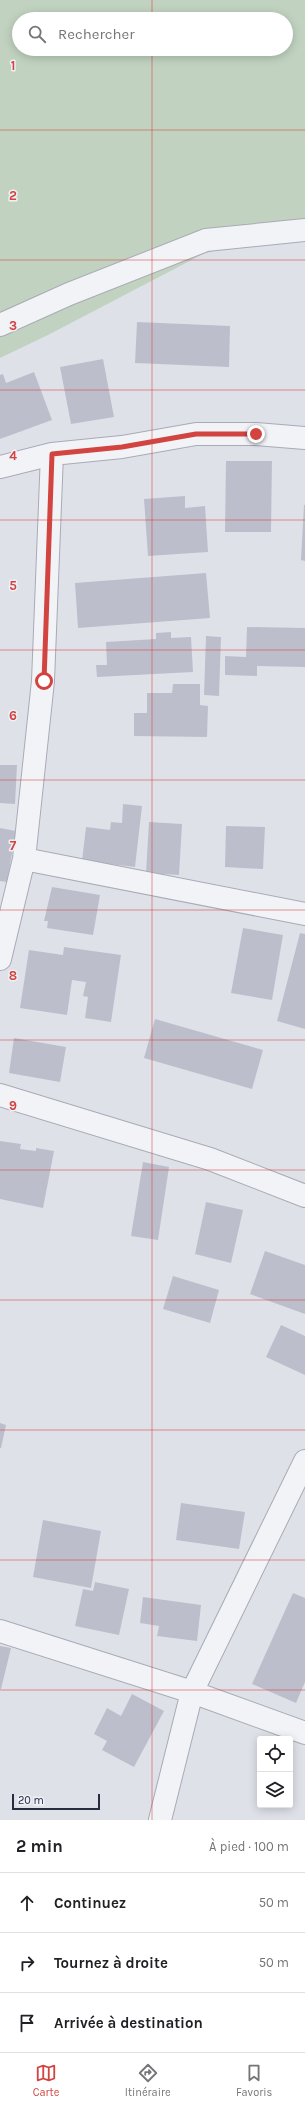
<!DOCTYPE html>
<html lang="fr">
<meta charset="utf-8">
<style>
body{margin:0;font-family:Karla,sans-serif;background:#f6f6f6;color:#202124}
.controls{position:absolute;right:12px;bottom:12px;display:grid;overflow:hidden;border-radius:4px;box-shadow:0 2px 10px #0003}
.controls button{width:36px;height:36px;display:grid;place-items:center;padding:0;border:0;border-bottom:1px solid #e0e0e0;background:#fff;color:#202124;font:20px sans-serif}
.scale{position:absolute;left:12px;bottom:10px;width:88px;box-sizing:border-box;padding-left:4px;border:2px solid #272c40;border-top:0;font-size:11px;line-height:14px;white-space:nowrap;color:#272c40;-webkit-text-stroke:3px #eef0f6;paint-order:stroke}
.stop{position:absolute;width:12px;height:12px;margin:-9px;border:3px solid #d14440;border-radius:50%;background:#fff}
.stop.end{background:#d14440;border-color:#fff;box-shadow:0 1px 4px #0008}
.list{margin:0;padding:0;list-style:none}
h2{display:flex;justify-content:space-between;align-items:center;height:52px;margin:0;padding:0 16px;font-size:17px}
h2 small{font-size:13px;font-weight:400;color:#757577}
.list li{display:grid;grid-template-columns:26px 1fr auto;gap:12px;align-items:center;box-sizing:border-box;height:60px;padding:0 16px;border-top:1px solid #e0e0e0}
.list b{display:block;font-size:15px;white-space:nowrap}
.list em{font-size:13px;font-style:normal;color:#757577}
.icon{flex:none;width:22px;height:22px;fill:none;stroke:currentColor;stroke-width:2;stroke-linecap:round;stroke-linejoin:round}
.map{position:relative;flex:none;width:305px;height:1820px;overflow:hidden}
.search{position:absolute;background:#fff;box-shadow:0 2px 10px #0003;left:12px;right:12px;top:12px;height:44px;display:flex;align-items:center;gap:10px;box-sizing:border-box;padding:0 14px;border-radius:22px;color:#757577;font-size:15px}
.sheet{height:232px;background:#fff}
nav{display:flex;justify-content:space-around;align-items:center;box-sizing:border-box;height:56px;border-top:1px solid #e0e0e0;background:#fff;font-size:11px;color:#757577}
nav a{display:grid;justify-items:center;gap:2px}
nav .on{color:#d14440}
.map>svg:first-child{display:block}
</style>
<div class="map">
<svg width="305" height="1820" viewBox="0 0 305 1820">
<rect width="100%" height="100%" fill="#dfe1e9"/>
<path fill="#c1d3c0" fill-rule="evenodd" d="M0,0H305V233L205,253L48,335L0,358ZM19,19H286V49H19Z"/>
<path fill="#bcbfcb" d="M137,322L230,326L229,367L135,363Z
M103,359L114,417L71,424L60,367Z
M34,372L52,420L0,439V375L3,374L6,383Z
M226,461H272L271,532H225Z
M185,496V508L205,506L208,552L148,556L144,499Z
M304,505H305V561L301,560Z
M206,573L210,618L78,628L75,583Z
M247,627L305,628V667L257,666V676L225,675V656L246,657Z
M171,632V638L191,637L193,672L97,677L96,665H107L106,642L156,639V633Z
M206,636L221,637L219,696L204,695Z
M173,684H200V705L208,706L207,737L134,736V713H147V693H172Z
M0,765H17L15,804L0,803Z
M123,804L142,806L135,867L82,861L86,827L110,830L111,822L122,823Z
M149,822L182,824L179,875L146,873Z
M226,826L265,827L263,869L225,867Z
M0,828L16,831L7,882L0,881Z
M52,887L100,895L93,935L47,928L48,921H44Z
M243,928L283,935L272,1000L231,993Z
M300,933L305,934V1029L277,1021Z
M64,947L121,955L111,1022L85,1018L88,997L83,996L86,982L72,980L67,1015L20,1008L29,950L63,955Z
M155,1019L263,1050L252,1089L144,1058Z
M14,1038L66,1047L60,1082L9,1073Z
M0,1141L21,1144L20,1149L36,1151V1148L54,1151L43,1208L0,1199Z
M143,1162L169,1167L158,1240L131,1236Z
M206,1202L243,1210L231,1263L195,1254Z
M265,1251L305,1265V1314L250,1294Z
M173,1276L219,1290L210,1323L163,1309Z
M281,1325L305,1336V1375L266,1357Z
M0,1423L6,1425L1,1448H0Z
M181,1503L245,1512L239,1549L176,1540Z
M43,1520L101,1531L91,1588L33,1577Z
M95,1582L129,1589L119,1635L75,1626L83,1589L93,1591Z
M293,1593L305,1598V1682L296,1703L252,1684Z
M143,1597L201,1605L197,1641L157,1636L159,1626L140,1623Z
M0,1646L11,1648L1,1689H0Z
M132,1694L164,1711L134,1767L102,1750L107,1741L94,1734L107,1708L121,1716Z"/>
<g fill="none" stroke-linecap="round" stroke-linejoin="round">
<defs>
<path id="minor" d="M0,325L69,294L206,240L305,230
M0,467L52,454L122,447L196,434H256L305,438
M24,859L305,914
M0,959L24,859L43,681L52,454
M0,1095L210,1159L305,1196
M0,1631L192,1692L305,1733
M160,1820L192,1692L305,1461"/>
</defs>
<use href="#minor" stroke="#a8abb6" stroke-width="24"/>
<use href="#minor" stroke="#f2f3f7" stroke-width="22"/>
</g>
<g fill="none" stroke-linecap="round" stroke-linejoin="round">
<path stroke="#d14440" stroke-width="5" d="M44,681L52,454L122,447L196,434H256"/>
</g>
<path fill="none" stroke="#d14440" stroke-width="1" stroke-opacity="0.55" d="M152,0V19M152,49V1820M0,130H305M0,260H305M0,390H305M0,520H305M0,650H305M0,780H305M0,910H305M0,1040H305M0,1170H305M0,1300H305M0,1430H305M0,1560H305M0,1690H305"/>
<g font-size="13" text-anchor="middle" font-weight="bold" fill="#d14440" stroke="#eef0f6" stroke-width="3" stroke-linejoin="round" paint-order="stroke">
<text x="13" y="70">1</text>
<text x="13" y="200">2</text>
<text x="13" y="330">3</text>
<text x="13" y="460">4</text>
<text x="13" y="590">5</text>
<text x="13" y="720">6</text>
<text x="13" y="850">7</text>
<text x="13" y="980">8</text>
<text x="13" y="1110">9</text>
</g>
</svg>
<div class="controls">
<button><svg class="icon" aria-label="locate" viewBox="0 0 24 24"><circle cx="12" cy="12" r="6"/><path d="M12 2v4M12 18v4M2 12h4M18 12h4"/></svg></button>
<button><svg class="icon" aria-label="layers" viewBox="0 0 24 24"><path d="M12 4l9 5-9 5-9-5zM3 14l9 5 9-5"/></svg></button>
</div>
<div class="scale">20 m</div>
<div class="stop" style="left:44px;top:681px"></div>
<div class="stop end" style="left:256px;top:434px"></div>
<div class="search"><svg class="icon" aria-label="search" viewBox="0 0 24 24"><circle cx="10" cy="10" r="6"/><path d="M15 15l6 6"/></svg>Rechercher</div>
</div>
<section class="sheet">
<h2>2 min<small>À pied · 100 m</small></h2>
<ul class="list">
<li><svg class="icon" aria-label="ahead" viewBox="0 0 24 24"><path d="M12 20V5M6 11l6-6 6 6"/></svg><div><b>Continuez</b></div><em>50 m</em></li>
<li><svg class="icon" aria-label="right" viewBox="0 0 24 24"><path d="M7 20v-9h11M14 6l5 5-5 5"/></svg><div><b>Tournez à droite</b></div><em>50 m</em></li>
<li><svg class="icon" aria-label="arrive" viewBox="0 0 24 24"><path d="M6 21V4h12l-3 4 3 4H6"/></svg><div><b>Arrivée à destination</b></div></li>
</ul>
</section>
<nav>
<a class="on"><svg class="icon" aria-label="map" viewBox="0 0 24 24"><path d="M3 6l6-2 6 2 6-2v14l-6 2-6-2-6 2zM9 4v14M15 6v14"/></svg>Carte</a>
<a><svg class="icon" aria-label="directions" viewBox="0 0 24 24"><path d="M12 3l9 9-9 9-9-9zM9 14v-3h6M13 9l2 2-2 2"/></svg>Itinéraire</a>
<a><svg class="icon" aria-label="saved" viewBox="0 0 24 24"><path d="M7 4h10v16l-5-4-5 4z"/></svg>Favoris</a>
</nav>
